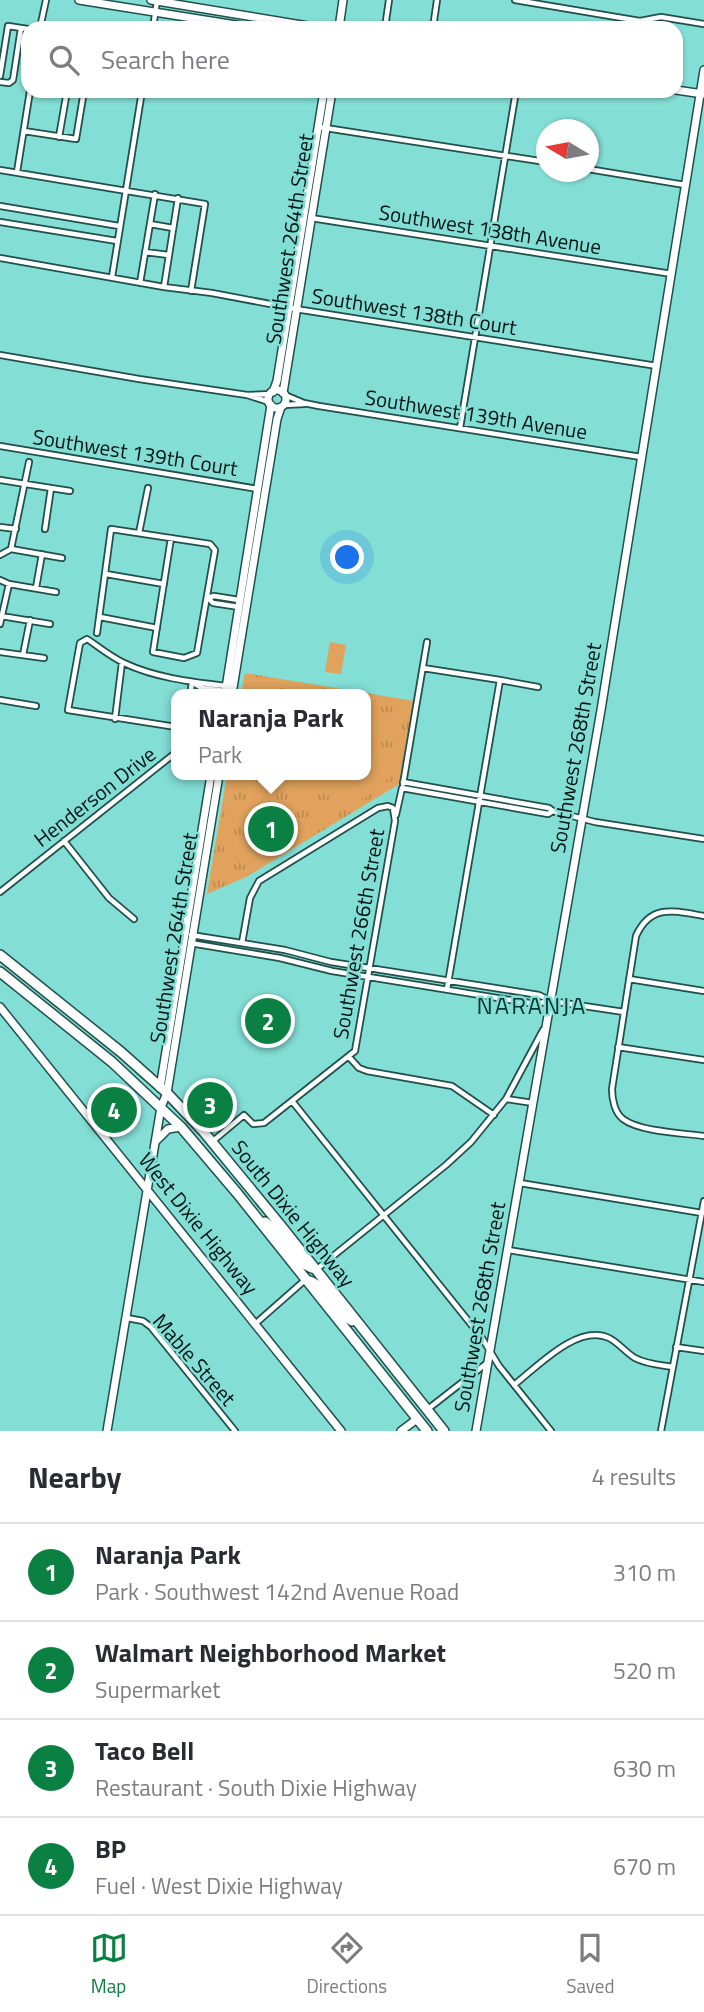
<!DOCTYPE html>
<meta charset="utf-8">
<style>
body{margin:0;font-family:"Titillium Web",sans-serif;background:#f7f7f7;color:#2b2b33}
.compass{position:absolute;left:536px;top:119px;width:63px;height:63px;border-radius:50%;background:#fff;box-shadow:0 2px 5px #0004;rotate:280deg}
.you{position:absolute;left:348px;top:558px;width:24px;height:24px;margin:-18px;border:5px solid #fff;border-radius:50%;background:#1a73e8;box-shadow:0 0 0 10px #1a73e833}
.badge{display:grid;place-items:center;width:46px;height:46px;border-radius:50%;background:#0b8043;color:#fff;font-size:23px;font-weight:700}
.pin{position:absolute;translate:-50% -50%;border:4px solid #fff;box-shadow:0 2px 7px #0006}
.popup{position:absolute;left:171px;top:689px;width:200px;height:91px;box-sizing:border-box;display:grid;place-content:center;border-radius:14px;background:#fff;filter:drop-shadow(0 2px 5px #0005);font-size:23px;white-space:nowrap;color:#7c7c81}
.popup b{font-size:26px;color:#2b2b33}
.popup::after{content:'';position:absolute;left:50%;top:100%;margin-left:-14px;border:14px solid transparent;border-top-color:#fff}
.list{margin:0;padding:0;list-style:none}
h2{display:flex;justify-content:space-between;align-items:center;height:91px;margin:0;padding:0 28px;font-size:30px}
h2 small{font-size:23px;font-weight:400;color:#7c7c81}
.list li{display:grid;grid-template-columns:46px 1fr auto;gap:21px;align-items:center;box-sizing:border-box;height:98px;padding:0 28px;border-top:2px solid #e1e1e2}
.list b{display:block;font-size:26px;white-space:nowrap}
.list p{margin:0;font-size:23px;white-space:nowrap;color:#7c7c81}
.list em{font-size:23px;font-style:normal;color:#7c7c81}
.icon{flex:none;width:38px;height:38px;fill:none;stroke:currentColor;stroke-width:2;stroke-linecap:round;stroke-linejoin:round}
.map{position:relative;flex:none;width:704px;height:1431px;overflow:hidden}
.search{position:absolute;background:#fff;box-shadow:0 2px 5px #0004;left:21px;right:21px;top:21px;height:77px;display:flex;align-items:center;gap:18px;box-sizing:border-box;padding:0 24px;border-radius:21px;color:#7c7c81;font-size:26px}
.sheet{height:483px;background:#fff}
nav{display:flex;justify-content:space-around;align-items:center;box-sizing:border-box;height:98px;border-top:2px solid #e1e1e2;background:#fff;font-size:19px;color:#7c7c81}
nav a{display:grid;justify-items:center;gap:4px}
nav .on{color:#0b8043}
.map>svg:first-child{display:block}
</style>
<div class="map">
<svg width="704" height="1431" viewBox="0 0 704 1431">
<defs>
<pattern id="grass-tufts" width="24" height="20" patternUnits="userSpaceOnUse" patternTransform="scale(1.75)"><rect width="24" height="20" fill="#e0a25d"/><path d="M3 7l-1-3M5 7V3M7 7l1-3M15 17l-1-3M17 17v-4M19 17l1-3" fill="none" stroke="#be8b50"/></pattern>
<pattern id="water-waves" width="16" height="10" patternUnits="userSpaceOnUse" patternTransform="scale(1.75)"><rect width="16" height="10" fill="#ed738f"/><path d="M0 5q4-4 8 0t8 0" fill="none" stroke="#be5d74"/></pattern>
</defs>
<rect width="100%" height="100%" fill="#83ded5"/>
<path fill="url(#grass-tufts)" d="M245,673L414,701L401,783L248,876L207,894L227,775H366V694H241Z"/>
<path fill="#e0a25d" d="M330,642L346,645L341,674L325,672Z
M366,727L394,765C391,776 384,784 375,791C351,809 344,801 319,792C309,788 297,788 286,787L284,784V775H366Z"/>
<path fill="url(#water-waves)" stroke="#a6576a" stroke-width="2" d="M264,808L277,810V817L285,818L283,832L261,828Z"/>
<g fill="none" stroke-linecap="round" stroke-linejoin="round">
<defs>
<path id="street" d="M515,0L640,21L661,17L704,24
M40,28L46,0
M153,28L157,1
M385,28L389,0
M433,28L437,0
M0,76L8,26L28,29
M0,82L9,83L13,80L21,28
M319,127L546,162
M24,131L76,139L84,91
M59,137L67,91
M588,169L685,185
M0,170L205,204L191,291
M17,172L30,91
M0,206L119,226
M311,218L672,274
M0,222L117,241
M150,224L173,228
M145,252L169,255
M0,258L164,287L212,293L302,310L657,366
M112,277L142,91
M140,283L155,194
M164,287L178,198
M0,355L139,379L247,395L269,402
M248,395L271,394
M285,395L304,403L319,406L641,457
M284,405L304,404
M460,428L516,91
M0,446L258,489
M0,480L70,491
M0,527L16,529
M45,529L51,488
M139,533L148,488
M11,549L29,462
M0,555L11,549L62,558
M106,574L164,584
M0,580L9,584L56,592
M36,588L42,554
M207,598L214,596L239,600
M208,598L213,603L239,607
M1,616L50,624
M100,617L157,628
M0,624L9,584
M97,633L111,529L210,544L215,550L197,653L184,658L153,652L171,538
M0,652L44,658
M23,655L30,620
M423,668L500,680
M193,683L202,688L225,691
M190,694L192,683
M0,700L36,706
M115,719L122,662
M176,727L68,710L80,643L87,639C99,647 111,657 124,663C156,678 192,682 226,686
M403,784L427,642
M553,811L595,822L704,839
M396,815L402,788L548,814L553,811L549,808L403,782
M64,841L109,898L134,919
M0,892L174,754H176
M704,916C675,911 651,903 636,936L612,1089C612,1100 615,1113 623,1119C640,1132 683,1133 704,1136
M191,935L285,950L331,962L539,995L551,1001L624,1012
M190,943L280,958L332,971L535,1004L550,1001
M629,979L704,991
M447,989L500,680L538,687
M618,1047L704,1060
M349,1057L359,1068L367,1071L452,1086L494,1115
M506,1099L533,1103
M292,1101L482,1338L499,1366L551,1431
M213,1141L244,1115L253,1124L264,1123L355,1051L395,821L393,808L388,806L378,808L259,881L250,898L242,943
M520,1183L702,1213
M508,1250L704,1282
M317,1269L446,1165L471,1142L506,1099L543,1030
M127,1318L143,1321L151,1327L235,1431
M255,1324L305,1280
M676,1347L704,1351
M514,1385C537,1367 578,1323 609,1338C619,1343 625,1352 635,1358C646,1364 660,1365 673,1367
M428,1409L487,1363
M661,1431L704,1201"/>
<path id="secondary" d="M79,0L255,28
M151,0L320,28
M339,28L343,0
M676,90L703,94
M268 399a9 9 0 1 1 18 0a9 9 0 1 1-18 0Z
M273,392L277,381L324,91
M283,393L332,91
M225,694L271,405
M232,694L277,419L281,407
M0,1007L341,1431
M160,1088L211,775
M156,1141L168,1129L181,1127
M107,1431L161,1107L167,1093L219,775
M401,1431L417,1419
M476,1431L601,710L704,70"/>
<path id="highway" d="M0,955L121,1052L167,1093L203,1131L282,1227L444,1431
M0,972L112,1062L181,1127L237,1193L427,1431
M265,1222C283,1235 293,1263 315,1269
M307,1280C328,1286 334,1310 352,1321"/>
</defs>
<use href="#street" stroke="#1f504c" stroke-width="8"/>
<use href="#secondary" stroke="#1f504c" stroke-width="10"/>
<use href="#highway" stroke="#1f504c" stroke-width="12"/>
<use href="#street" stroke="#fff" stroke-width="4.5"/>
<use href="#secondary" stroke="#fff" stroke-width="7"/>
<use href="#highway" stroke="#fff" stroke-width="9"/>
</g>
<g text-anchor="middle" stroke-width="5" stroke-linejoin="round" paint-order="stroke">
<g font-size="21" fill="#001513" stroke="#83ded5">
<text transform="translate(490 230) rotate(9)" y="7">Southwest 138th Avenue</text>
<text transform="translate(290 239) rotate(-81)" y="7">Southwest 264th Street</text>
<text transform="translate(414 312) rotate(9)" y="7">Southwest 138th Court</text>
<text transform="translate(476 415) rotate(9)" y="7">Southwest 139th Avenue</text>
<text transform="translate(135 453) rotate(9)" y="7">Southwest 139th Court</text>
<text transform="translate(576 748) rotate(-80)" y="7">Southwest 268th Street</text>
<text transform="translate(95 797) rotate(-38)" y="7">Henderson Drive</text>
<text transform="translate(359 934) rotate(-80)" y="7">Southwest 266th Street</text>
<text transform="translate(174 938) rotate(-81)" y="7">Southwest 264th Street</text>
<text transform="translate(293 1214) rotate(51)" y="7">South Dixie Highway</text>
<text transform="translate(198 1224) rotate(51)" y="7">West Dixie Highway</text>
<text transform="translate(480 1307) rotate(-80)" y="7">Southwest 268th Street</text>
<text transform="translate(194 1360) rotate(49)" y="7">Mable Street</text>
</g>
<g font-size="24" letter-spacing="2" fill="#003531" stroke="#83ded5">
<text x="532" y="1014">NARANJA</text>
</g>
</g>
</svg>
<svg class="compass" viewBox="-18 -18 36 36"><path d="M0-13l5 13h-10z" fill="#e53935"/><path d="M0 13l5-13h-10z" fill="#7c7c81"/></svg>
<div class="you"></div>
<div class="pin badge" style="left:271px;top:829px">1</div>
<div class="popup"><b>Naranja Park</b>Park</div>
<div class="pin badge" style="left:268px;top:1021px">2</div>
<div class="pin badge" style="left:210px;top:1105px">3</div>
<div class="pin badge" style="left:114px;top:1110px">4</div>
<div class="search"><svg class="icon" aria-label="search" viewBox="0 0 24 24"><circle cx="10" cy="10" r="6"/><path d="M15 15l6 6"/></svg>Search here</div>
</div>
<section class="sheet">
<h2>Nearby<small>4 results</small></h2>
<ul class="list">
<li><span class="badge">1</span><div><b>Naranja Park</b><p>Park · Southwest 142nd Avenue Road</p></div><em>310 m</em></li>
<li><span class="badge">2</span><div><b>Walmart Neighborhood Market</b><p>Supermarket</p></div><em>520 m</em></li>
<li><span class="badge">3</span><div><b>Taco Bell</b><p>Restaurant · South Dixie Highway</p></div><em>630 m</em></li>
<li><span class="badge">4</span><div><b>BP</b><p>Fuel · West Dixie Highway</p></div><em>670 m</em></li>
</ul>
</section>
<nav>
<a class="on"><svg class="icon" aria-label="map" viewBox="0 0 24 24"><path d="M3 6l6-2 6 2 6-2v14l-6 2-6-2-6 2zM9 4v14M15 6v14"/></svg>Map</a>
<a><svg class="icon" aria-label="directions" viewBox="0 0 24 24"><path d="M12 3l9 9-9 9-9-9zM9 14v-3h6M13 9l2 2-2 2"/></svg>Directions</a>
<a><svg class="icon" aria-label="saved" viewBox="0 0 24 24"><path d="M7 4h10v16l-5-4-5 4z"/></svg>Saved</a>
</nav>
